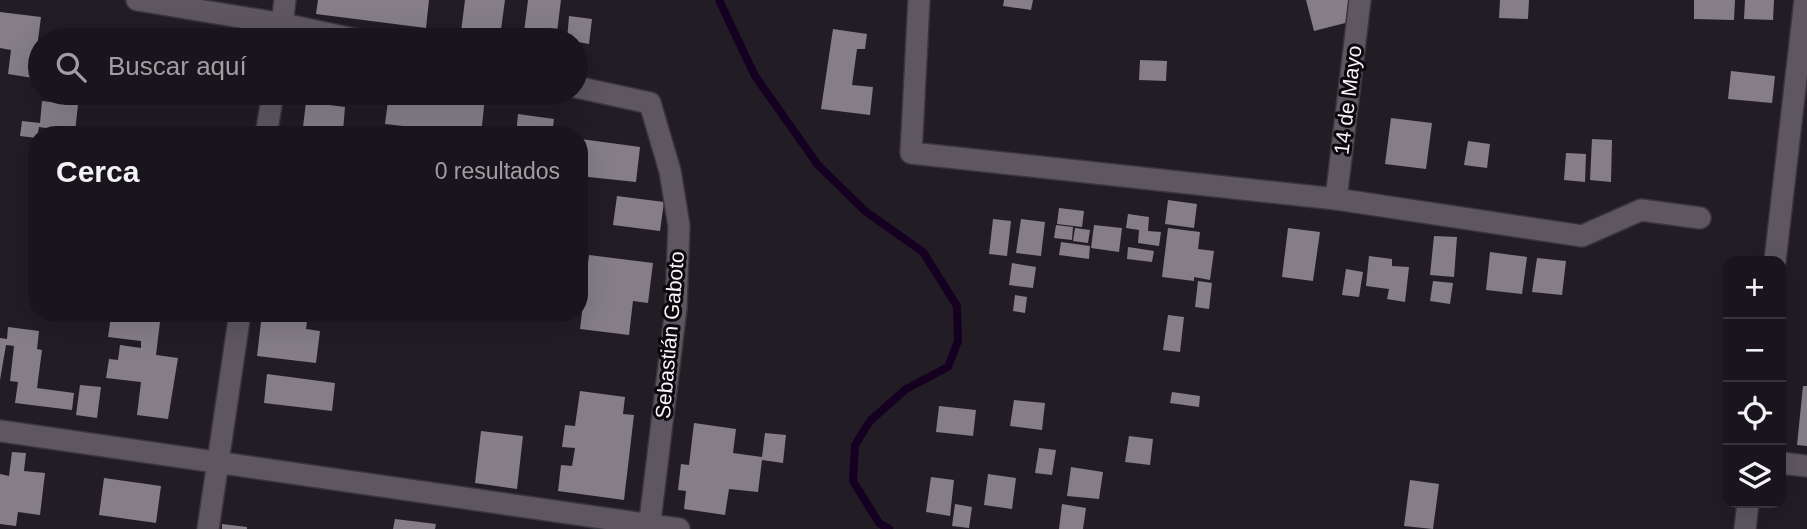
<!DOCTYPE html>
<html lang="es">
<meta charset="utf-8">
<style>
body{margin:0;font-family:Helvetica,sans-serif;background:#231e25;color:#f1f3f6}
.controls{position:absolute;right:21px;bottom:21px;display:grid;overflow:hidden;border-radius:14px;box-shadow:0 7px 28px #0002}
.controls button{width:63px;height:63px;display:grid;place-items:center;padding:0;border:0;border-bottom:2px solid #38343b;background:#1a151c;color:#f1f3f6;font:35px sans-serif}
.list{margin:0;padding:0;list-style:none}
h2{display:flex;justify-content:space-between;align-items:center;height:91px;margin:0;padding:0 28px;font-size:30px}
h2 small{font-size:23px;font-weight:400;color:#9f9fa3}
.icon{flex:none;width:38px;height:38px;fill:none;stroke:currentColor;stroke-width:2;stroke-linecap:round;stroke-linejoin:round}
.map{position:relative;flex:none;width:1807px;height:529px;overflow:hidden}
.search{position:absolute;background:#1a151c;box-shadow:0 7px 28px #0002;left:28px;top:28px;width:560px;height:77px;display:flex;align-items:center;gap:18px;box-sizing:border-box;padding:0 24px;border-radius:38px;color:#9f9fa3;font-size:26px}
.panel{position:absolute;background:#1a151c;box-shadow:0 7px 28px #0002;left:28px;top:126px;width:560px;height:196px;border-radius:28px}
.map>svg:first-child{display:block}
</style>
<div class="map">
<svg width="1807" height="529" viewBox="0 0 1807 529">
<rect width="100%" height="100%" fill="#221c25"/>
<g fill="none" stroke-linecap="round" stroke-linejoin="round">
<path stroke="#160021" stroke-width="8" d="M719,0L755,76L818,165L865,211L923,252L957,306L958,341L948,367L906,389L870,421L855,445L853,481L879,523L889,529"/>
</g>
<path fill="#857e89" d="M318,0H429L426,28L316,14Z
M465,0H505L500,37L461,32Z
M528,0H561L556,40H523Z
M1004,0H1033L1031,10L1003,6Z
M1306,0H1348L1353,21L1314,31Z
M1500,0H1529L1528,19L1499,18Z
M1694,0H1735L1734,20L1694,19Z
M1745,0H1774L1773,20L1744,19Z
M0,12L41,17L33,78L8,74L11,50L0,48Z
M569,16L592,19L589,44L567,40Z
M833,29L867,34L865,49H857L852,85L873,87L870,115L821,109Z
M94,30L151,37V40H93Z
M1140,60L1167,61L1166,81L1139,80Z
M1731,71L1775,76L1772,103L1728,99Z
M299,93H347V100Z
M389,93H454L485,97L481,135H446L447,131L385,124Z
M42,101L78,105L75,132L39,127L37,138L20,136L22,121L40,123Z
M306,102L345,107L343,131L332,129L331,135H302Z
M518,114L554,119L552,135H516Z
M1391,118L1432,123L1426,169L1385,164Z
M581,139L640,147L636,182L579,176Z
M1592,139L1612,140L1611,182L1590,180Z
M1468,141L1490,144L1487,168L1464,165Z
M1566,153L1586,154L1585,182L1564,180Z
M617,196L664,202L660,231L613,225Z
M1168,200L1197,204L1194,228L1165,224Z
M1059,208L1084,211L1082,227L1057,224Z
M1128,214L1149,217L1148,231L1161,232L1159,246L1138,243L1139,230L1126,228Z
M993,219L1011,221L1007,256L989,254Z
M1021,219L1045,222L1041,256L1016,253Z
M1056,225L1073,227L1072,240L1054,238Z
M1094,225L1122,228L1119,252L1091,248Z
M1075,228L1090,230L1088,243L1073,241Z
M1168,228L1200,232L1198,249L1214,251L1210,280L1194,277V281L1162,277Z
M1288,228L1320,232L1313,281L1282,277Z
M1434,236L1457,237L1454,277L1430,275Z
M1061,242L1090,246L1089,259L1059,255Z
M1128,247L1154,251L1152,262L1127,259Z
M1490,252L1527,257L1522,294L1486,290Z
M589,255L653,263L648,303L633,301L629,335L580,329Z
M1369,256L1392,259V266L1409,267L1405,302L1387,299L1389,289L1366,286Z
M1537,258L1566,261L1562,295L1532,292Z
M1012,263L1036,267L1033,288L1009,285Z
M1346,269L1363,272L1359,297L1342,295Z
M1198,281L1212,283L1209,309L1195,307Z
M1433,281L1453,283L1450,304L1430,301Z
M1015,295L1027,297L1025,313L1013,311Z
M262,313H308L306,329L320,331L316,363L257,356Z
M1168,315L1184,317L1180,352L1163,350Z
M111,316L160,322L156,355L178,358L168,419L137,415L141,382L106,378L109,359L118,360L120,345L141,348V341L108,337Z
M8,327L39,331L37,349L42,350L37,388L74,393L72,410L15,403L18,382L10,381L14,346L6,345L0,380V338L7,339Z
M267,374L335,383L332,411L264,403Z
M80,385L101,387L97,418L76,415Z
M1803,386H1807V446L1797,445Z
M580,391L625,397L623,414L634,415L624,500L558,491L561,465L572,466L575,448L562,447L565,425L575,426Z
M1172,392L1200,396L1199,407L1170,403Z
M1014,400L1045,403L1042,430L1010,426Z
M939,406L976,410L973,436L936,432Z
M694,423L736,429L733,453L762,457L765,433L786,435L783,463L762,460L758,492L729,489L725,515L684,509L686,491L678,490L681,464L689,465Z
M481,431L523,436L517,489L475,483Z
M1129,436L1153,439L1150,465L1125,462Z
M1039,448L1056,450L1052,475L1035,473Z
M12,452L26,453L24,471L45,473L40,515L18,512L16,526L0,524V474L9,476Z
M1071,467L1103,472L1099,499L1067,496Z
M988,474L1016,478L1012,509L984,505Z
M931,477L954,480L950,516L926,512Z
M104,478L161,486L156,523L99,515Z
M1410,480L1439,484L1433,529L1404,526Z
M955,504L972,507L969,528L952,526Z
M1062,504L1086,508L1083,529H1059Z
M395,519L436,524L435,529H393Z
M222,524L247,527V529H222Z"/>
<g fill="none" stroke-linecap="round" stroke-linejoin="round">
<defs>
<path id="minor" d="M137,0L283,24L358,40
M919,0L911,153L1336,199L1582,236L1641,210L1700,218
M280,40L285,0
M576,87L650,103L670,171L679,226L676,308L649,529
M266,135L273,93
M1336,199L1360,0
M1775,261L1805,0
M0,431L679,529
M1781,463L1807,466
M208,529L240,313
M1745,529L1748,503"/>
</defs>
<use href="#minor" stroke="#3a363d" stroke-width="24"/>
<use href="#minor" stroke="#5e5761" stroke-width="21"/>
</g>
<g text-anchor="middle" stroke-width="6" stroke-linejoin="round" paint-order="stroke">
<g font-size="21" fill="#f7f3f9" stroke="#0a080b">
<text transform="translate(1348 100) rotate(-83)" y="7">14 de Mayo</text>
<text transform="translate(670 335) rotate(-85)" y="7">Sebastián Gaboto</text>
</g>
</g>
</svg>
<div class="controls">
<button>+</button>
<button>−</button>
<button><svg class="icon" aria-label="locate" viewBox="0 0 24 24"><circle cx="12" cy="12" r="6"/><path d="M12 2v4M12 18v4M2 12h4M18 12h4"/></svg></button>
<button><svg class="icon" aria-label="layers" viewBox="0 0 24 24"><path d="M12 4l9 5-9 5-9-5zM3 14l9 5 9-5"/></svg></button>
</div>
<div class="search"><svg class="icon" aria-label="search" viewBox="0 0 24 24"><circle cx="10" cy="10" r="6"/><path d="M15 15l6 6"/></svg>Buscar aquí</div>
<section class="panel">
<h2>Cerca<small>0 resultados</small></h2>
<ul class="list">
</ul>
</section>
</div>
